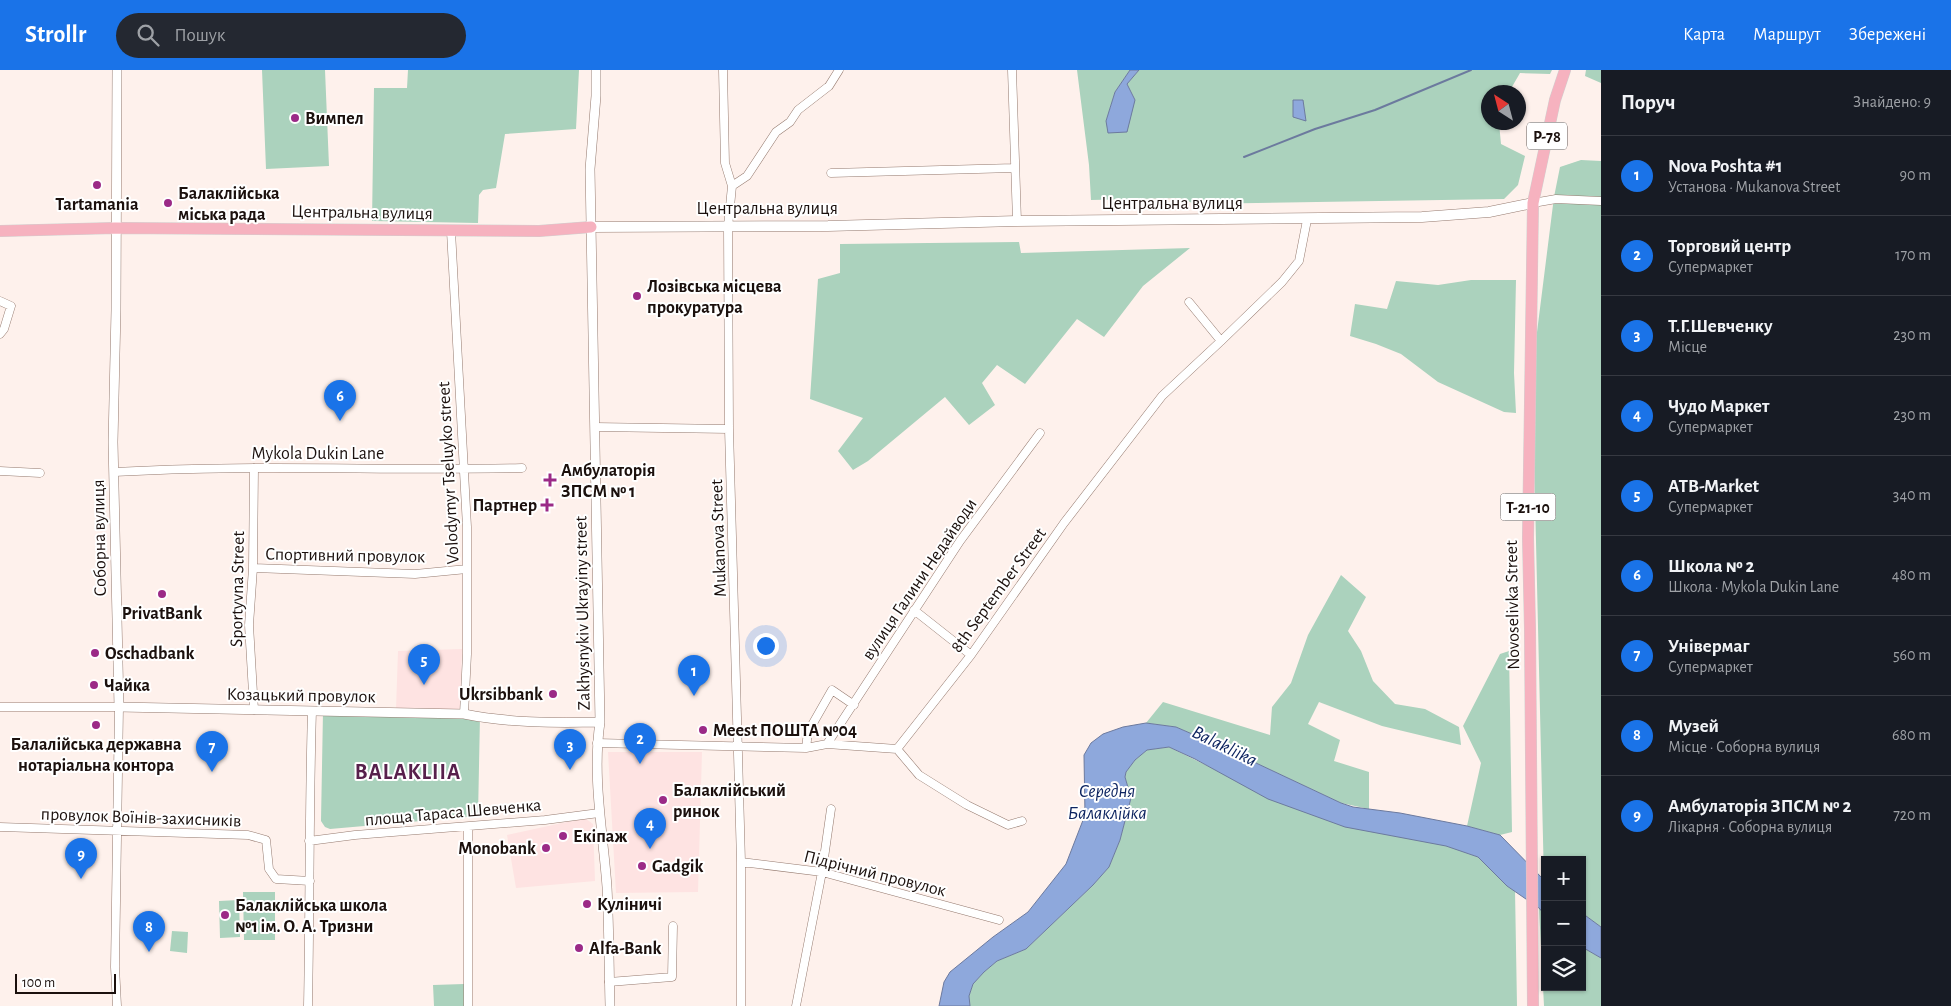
<!DOCTYPE html>
<html lang="uk">
<meta charset="utf-8">
<style>
body{margin:0;font-family:"Alegreya Sans",sans-serif;background:#242831;color:#f1f3f6}
.controls{position:absolute;right:15px;bottom:15px;display:grid;overflow:hidden;border-radius:0px;box-shadow:0 1px 4px #0004}
.controls button{width:45px;height:45px;display:grid;place-items:center;padding:0;border:0;border-bottom:1px solid #363941;background:#171b24;color:#f1f3f6;font:25px sans-serif}
.compass{position:absolute;left:1481px;top:15px;width:45px;height:45px;border-radius:50%;background:#171b24;box-shadow:0 1px 4px #0004;rotate:324deg}
.scale{position:absolute;left:15px;bottom:12px;width:101px;box-sizing:border-box;padding-left:5px;border:2px solid #1b100d;border-top:0;font-size:14px;line-height:18px;white-space:nowrap;color:#1b100d;-webkit-text-stroke:4px #fff;paint-order:stroke}
.you{position:absolute;left:765px;top:575px;width:18px;height:18px;margin:-12px;border:4px solid #fff;border-radius:50%;background:#1a73e8;box-shadow:0 0 0 8px #1a73e833}
.badge{display:grid;place-items:center;width:32px;height:32px;border-radius:50%;background:#1a73e8;color:#fff;font-size:16px;font-weight:700}
.pin{position:absolute;translate:-50% -41px;filter:drop-shadow(0 1px 2px #0008)}
.pin::after{content:'';position:absolute;top:26px;width:18px;height:15px;background:inherit;clip-path:polygon(0 0,100% 0,50% 100%)}
.list{margin:0;padding:0;list-style:none}
h2{display:flex;justify-content:space-between;align-items:center;height:65px;margin:0;padding:0 20px;font-size:21px}
h2 small{font-size:16px;font-weight:400;color:#9ea1a6}
.list li{display:grid;grid-template-columns:32px 1fr auto;gap:15px;align-items:center;box-sizing:border-box;height:80px;padding:0 20px;border-top:1px solid #363941}
.list b{display:block;font-size:19px;white-space:nowrap}
.list p{margin:0;font-size:16px;white-space:nowrap;color:#9ea1a6}
.list em{font-size:16px;font-style:normal;color:#9ea1a6}
.icon{flex:none;width:28px;height:28px;fill:none;stroke:currentColor;stroke-width:2;stroke-linecap:round;stroke-linejoin:round}
.map{position:relative;flex:none;width:1601px;height:936px;overflow:hidden}
header{display:flex;align-items:center;gap:30px;box-sizing:border-box;height:70px;padding:0 25px;background:#1a73e8;color:#fff}
header strong{font-size:24px}
nav{display:flex;gap:28px;margin-inline-start:auto;font-size:18px}
.search{width:350px;height:45px;background:#242831;display:flex;align-items:center;gap:12px;box-sizing:border-box;padding:0 18px;border-radius:28px;color:#9ea1a6;font-size:19px}
main{display:flex}
aside{flex:1;background:#171b24}
.map>svg:first-child{display:block}
</style>
<header>
<strong>Strollr</strong>
<div class="search"><svg class="icon" aria-label="search" viewBox="0 0 24 24"><circle cx="10" cy="10" r="6"/><path d="M15 15l6 6"/></svg>Пошук</div>
<nav><a>Карта</a><a>Маршрут</a><a>Збережені</a></nav>
</header>
<main>
<div class="map">
<svg width="1601" height="936" viewBox="0 0 1601 936">
<rect width="100%" height="100%" fill="#fef1ec"/>
<path fill="#fee3e2" d="M462,579L460,637L457,641L396,639L398,581Z
M608,682H702L698,822L616,823Z
M585,748L593,754L595,811L516,818L507,765Z"/>
<path fill="#abd2bd" d="M262,0H325L329,96L266,99Z
M408,0H579L576,59L505,64L496,118L483,120L479,125L478,153L372,151L374,18H407Z
M1077,0H1130L1115,22L1106,51L1135,30L1127,14L1139,0H1552L1550,4L1520,3L1509,22H1488V52L1499,53L1501,74L1525,86L1518,115L1504,129L1195,134L1180,128L1091,130L1089,95Z
M1586,0H1601V13L1585,6Z
M1581,90L1601,91V857L1582,843V790H1545V811H1544L1532,302L1554,127L1560,97Z
M1019,172L1021,183L1190,178L1143,216L1104,267L1077,249L1025,314L997,295L982,313L995,335L969,355L945,327L868,391L853,400L838,381L863,348L810,329L818,209L840,203V174Z
M1471,210H1516L1514,303L1516,343L1504,342L1438,312L1401,284L1376,274L1350,266L1355,234L1387,239L1396,211L1438,215Z
M1341,505L1366,527L1348,561L1361,581L1373,611L1395,634L1425,639L1459,657L1461,675L1382,656L1319,632L1308,654L1340,670L1334,691L1369,702V739L1341,733L1222,677L1176,657L1146,653L1163,632L1270,665L1272,637L1291,613L1308,565Z
M1509,581L1512,762L1500,765L1467,756L1481,693L1463,656L1500,584Z
M323,642L480,646L478,746L330,759L325,757L321,751Z
M1169,677L1230,707L1460,780L1478,787L1507,816L1515,820L1517,936H970L969,926L973,914L984,902L997,891L1026,879L1093,815L1109,797L1120,770L1131,728L1125,707L1126,702L1135,690L1147,680Z
M243,822H275V870H244Z
M239,830L240,867L220,868L219,831Z
M1539,838L1545,845V917H1582V877L1601,888V936H1544Z
M172,861L188,862L187,883L170,881Z
M464,914L465,936H434L433,915Z"/>
<path fill="#8ea8dc" stroke="#6c7a9e" d="M1130,0H1139L1127,14L1135,30L1127,62L1108,63L1106,51L1115,22Z
M1293,30H1303L1306,51L1293,47Z
M1146,653L1176,657L1222,677L1341,733L1353,737L1400,743L1467,756L1500,765L1545,811V845L1539,838L1507,816L1478,787L1446,776L1345,757L1268,729L1195,689L1169,677L1147,680L1135,690L1126,702L1125,707L1131,728L1120,770L1109,797L1093,815L1026,879L997,891L984,902L973,914L969,926L970,936H939L944,912L950,902L993,867L1028,842L1066,794L1085,745L1084,685L1091,673L1103,664L1123,657Z
M1582,843L1601,857V888L1582,877Z"/>
<g fill="none" stroke-linecap="round" stroke-linejoin="round">
<path stroke="#6c7a9e" stroke-width="2" d="M1244,87L1315,59L1375,40L1471,0"/>
<defs>
<path id="minor" d="M723,0L725,93L732,116L728,157L729,359L741,792V936
M1012,0L1017,151
M831,103L1014,98
M732,116L747,106L776,62L790,52L798,40L829,16L839,0
M1533,133L1556,129L1601,131
M451,161L467,457V584L464,644
M0,231L11,236L4,259L0,264
M1189,232L1221,271
M595,357L729,359
M0,401L40,403
M114,402C250,394 386,401 522,398
M253,498L415,504L467,499
M914,540L971,585
M0,637H119L115,897L117,936
M254,640L249,555L253,498L254,398
M597,673L806,678L827,674L897,679L919,705L967,735L1008,755L1022,751
M827,674L960,471L1040,363
M806,678L808,662L832,620L854,635
M897,679L971,585L1064,453L1162,326L1221,271L1282,212L1299,191L1307,150
M0,757L248,765L266,770L269,799L276,809L310,811
M468,757V936
M309,771L355,765L545,750L599,743
M741,792L822,802L999,850
M609,912L672,907L673,856
M308,936C310,838 309,739 312,641
M796,936L822,802L831,739"/>
<path id="tertiary" d="M117,0L116,240L113,372L119,637L464,644C508,653 555,653 600,652
M596,0V26L590,99L600,652C592,707 603,762 607,817C609,856 609,896 610,936"/>
<path id="secondary" d="M591,157L828,156L1017,151L1422,147L1489,142L1533,133"/>
<path id="primary" d="M0,161L115,158L539,161L591,157
M1533,936L1530,559L1528,468L1533,133L1555,30L1565,0"/>
</defs>
<use href="#minor" stroke="#957a6f" stroke-width="9"/>
<use href="#tertiary" stroke="#957a6f" stroke-width="10"/>
<use href="#secondary" stroke="#957a6f" stroke-width="11"/>
<use href="#primary" stroke="#d1cfcf" stroke-width="12"/>
<use href="#minor" stroke="#fff" stroke-width="8"/>
<use href="#tertiary" stroke="#fff" stroke-width="9"/>
<use href="#secondary" stroke="#fff" stroke-width="10"/>
<use href="#primary" stroke="#f6b2bf" stroke-width="11"/>
</g>
<g fill="#9b2a87" stroke="#fff" stroke-width="2">
<circle cx="295" cy="48" r="5"/>
<circle cx="97" cy="115" r="5"/>
<circle cx="168" cy="133" r="5"/>
<circle cx="637" cy="226" r="5"/>
<path d="M547.5 402.5h5v5h5v5h-5v5h-5v-5h-5v-5h5z"/>
<path d="M544.5 427.5h5v5h5v5h-5v5h-5v-5h-5v-5h5z"/>
<circle cx="162" cy="524" r="5"/>
<circle cx="95" cy="583" r="5"/>
<circle cx="94" cy="615" r="5"/>
<circle cx="553" cy="624" r="5"/>
<circle cx="96" cy="655" r="5"/>
<circle cx="703" cy="660" r="5"/>
<circle cx="663" cy="730" r="5"/>
<circle cx="563" cy="766" r="5"/>
<circle cx="546" cy="778" r="5"/>
<circle cx="642" cy="796" r="5"/>
<circle cx="587" cy="834" r="5"/>
<circle cx="225" cy="845" r="5"/>
<circle cx="579" cy="878" r="5"/>
</g>
<g text-anchor="middle" stroke-width="4" stroke-linejoin="round" paint-order="stroke">
<g fill="#fff" stroke="#5f5856" stroke-width="1">
<rect x="1527" y="52.5" width="40" height="27" rx="4"/>
<rect x="1500.5" y="423.5" width="55" height="27" rx="4"/>
</g>
<g font-size="16" font-weight="bold" fill="#1b100d">
<text x="1547" y="72">Р-78</text>
<text x="1528" y="443">Т-21-10</text>
</g>
<g font-size="18" font-weight="bold" fill="#1b100d" stroke="#fff" text-anchor="start">
<text x="305" y="54">Вимпел</text>
<text x="178" y="129">Балаклійська<tspan x="178" dy="21">міська рада</tspan></text>
<text x="97" y="140" text-anchor="middle">Tartamania</text>
<text x="647" y="222">Лозівська місцева<tspan x="647" dy="21">прокуратура</tspan></text>
<text x="561" y="406">Амбулаторія<tspan x="561" dy="21">ЗПСМ № 1</tspan></text>
<text x="537" y="441" text-anchor="end">Партнер</text>
<text x="162" y="549" text-anchor="middle">PrivatBank</text>
<text x="105" y="589">Oschadbank</text>
<text x="104" y="621">Чайка</text>
<text x="543" y="630" text-anchor="end">Ukrsibbank</text>
<text x="713" y="666">Meest ПОШТА №04</text>
<text x="96" y="680" text-anchor="middle">Балалійська державна<tspan x="96" dy="21">нотаріальна контора</tspan></text>
<text x="673" y="726">Балаклійський<tspan x="673" dy="21">ринок</tspan></text>
<text x="573" y="772">Екіпаж</text>
<text x="536" y="784" text-anchor="end">Monobank</text>
<text x="652" y="802">Gadgik</text>
<text x="597" y="840">Куліничі</text>
<text x="235" y="841">Балаклійська школа<tspan x="235" dy="21">№1 ім. О. А. Тризни</tspan></text>
<text x="589" y="884">Alfa-Bank</text>
</g>
<g font-size="18" fill="#1b100d" stroke="#fff">
<text x="1172" y="139">Центральна вулиця</text>
<text x="767" y="144">Центральна вулиця</text>
<text transform="translate(362 142) rotate(1)" y="6">Центральна вулиця</text>
<text x="318" y="389">Mykola Dukin Lane</text>
<text transform="translate(448 403) rotate(-93)" y="6">Volodymyr Tseluyko street</text>
<text transform="translate(99 468) rotate(-91)" y="6">Соборна вулиця</text>
<text transform="translate(718 468) rotate(-92)" y="6">Mukanova Street</text>
<text transform="translate(345 485) rotate(1)" y="6">Спортивний провулок</text>
<text transform="translate(919 509) rotate(-56)" y="6">вулиця Галини Недайводи</text>
<text transform="translate(237 519) rotate(-89)" y="6">Sportyvna Street</text>
<text transform="translate(998 520) rotate(-54)" y="6">8th September Street</text>
<text transform="translate(1512 535) rotate(-91)" y="6">Novoselivka Street</text>
<text transform="translate(582 543) rotate(-91)" y="6">Zakhysnykiv Ukrayiny street</text>
<text transform="translate(301 625) rotate(1)" y="6">Козацький провулок</text>
<text transform="translate(453 742) rotate(-5)" y="6">площа Тараса Шевченка</text>
<text transform="translate(141 747) rotate(2)" y="6">провулок Воїнів-захисників</text>
<text transform="translate(875 803) rotate(14)" y="6">Підрічний провулок</text>
</g>
<g font-size="19" font-style="italic" fill="#0d2460" stroke="#fff">
<text transform="translate(1225 675) rotate(26)" y="7">Balakliika</text>
<text x="1107" y="727">Середня<tspan x="1107" dy="22">Балаклійка</tspan></text>
</g>
<g font-size="22" font-weight="bold" letter-spacing="1" fill="#57204c" stroke="#fff">
<text x="408" y="709">BALAKLIIA</text>
</g>
</g>
</svg>
<div class="controls">
<button>+</button>
<button>−</button>
<button><svg class="icon" aria-label="layers" viewBox="0 0 24 24"><path d="M12 4l9 5-9 5-9-5zM3 14l9 5 9-5"/></svg></button>
</div>
<svg class="compass" viewBox="-18 -18 36 36"><path d="M0-13l5 13h-10z" fill="#e53935"/><path d="M0 13l5-13h-10z" fill="#9ea1a6"/></svg>
<div class="scale">100 m</div>
<div class="you"></div>
<div class="pin badge" style="left:694px;top:626px">1</div>
<div class="pin badge" style="left:640px;top:694px">2</div>
<div class="pin badge" style="left:570px;top:700px">3</div>
<div class="pin badge" style="left:650px;top:779px">4</div>
<div class="pin badge" style="left:424px;top:615px">5</div>
<div class="pin badge" style="left:340px;top:351px">6</div>
<div class="pin badge" style="left:212px;top:702px">7</div>
<div class="pin badge" style="left:149px;top:882px">8</div>
<div class="pin badge" style="left:81px;top:809px">9</div>
</div>
<aside>
<h2>Поруч<small>Знайдено: 9</small></h2>
<ul class="list">
<li><span class="badge">1</span><div><b>Nova Poshta #1</b><p>Установа · Mukanova Street</p></div><em>90 m</em></li>
<li><span class="badge">2</span><div><b>Торговий центр</b><p>Супермаркет</p></div><em>170 m</em></li>
<li><span class="badge">3</span><div><b>Т.Г.Шевченку</b><p>Місце</p></div><em>230 m</em></li>
<li><span class="badge">4</span><div><b>Чудо Маркет</b><p>Супермаркет</p></div><em>230 m</em></li>
<li><span class="badge">5</span><div><b>ATB-Market</b><p>Супермаркет</p></div><em>340 m</em></li>
<li><span class="badge">6</span><div><b>Школа № 2</b><p>Школа · Mykola Dukin Lane</p></div><em>480 m</em></li>
<li><span class="badge">7</span><div><b>Універмаг</b><p>Супермаркет</p></div><em>560 m</em></li>
<li><span class="badge">8</span><div><b>Музей</b><p>Місце · Соборна вулиця</p></div><em>680 m</em></li>
<li><span class="badge">9</span><div><b>Амбулаторія ЗПСМ № 2</b><p>Лікарня · Соборна вулиця</p></div><em>720 m</em></li>
</ul>
</aside>
</main>
